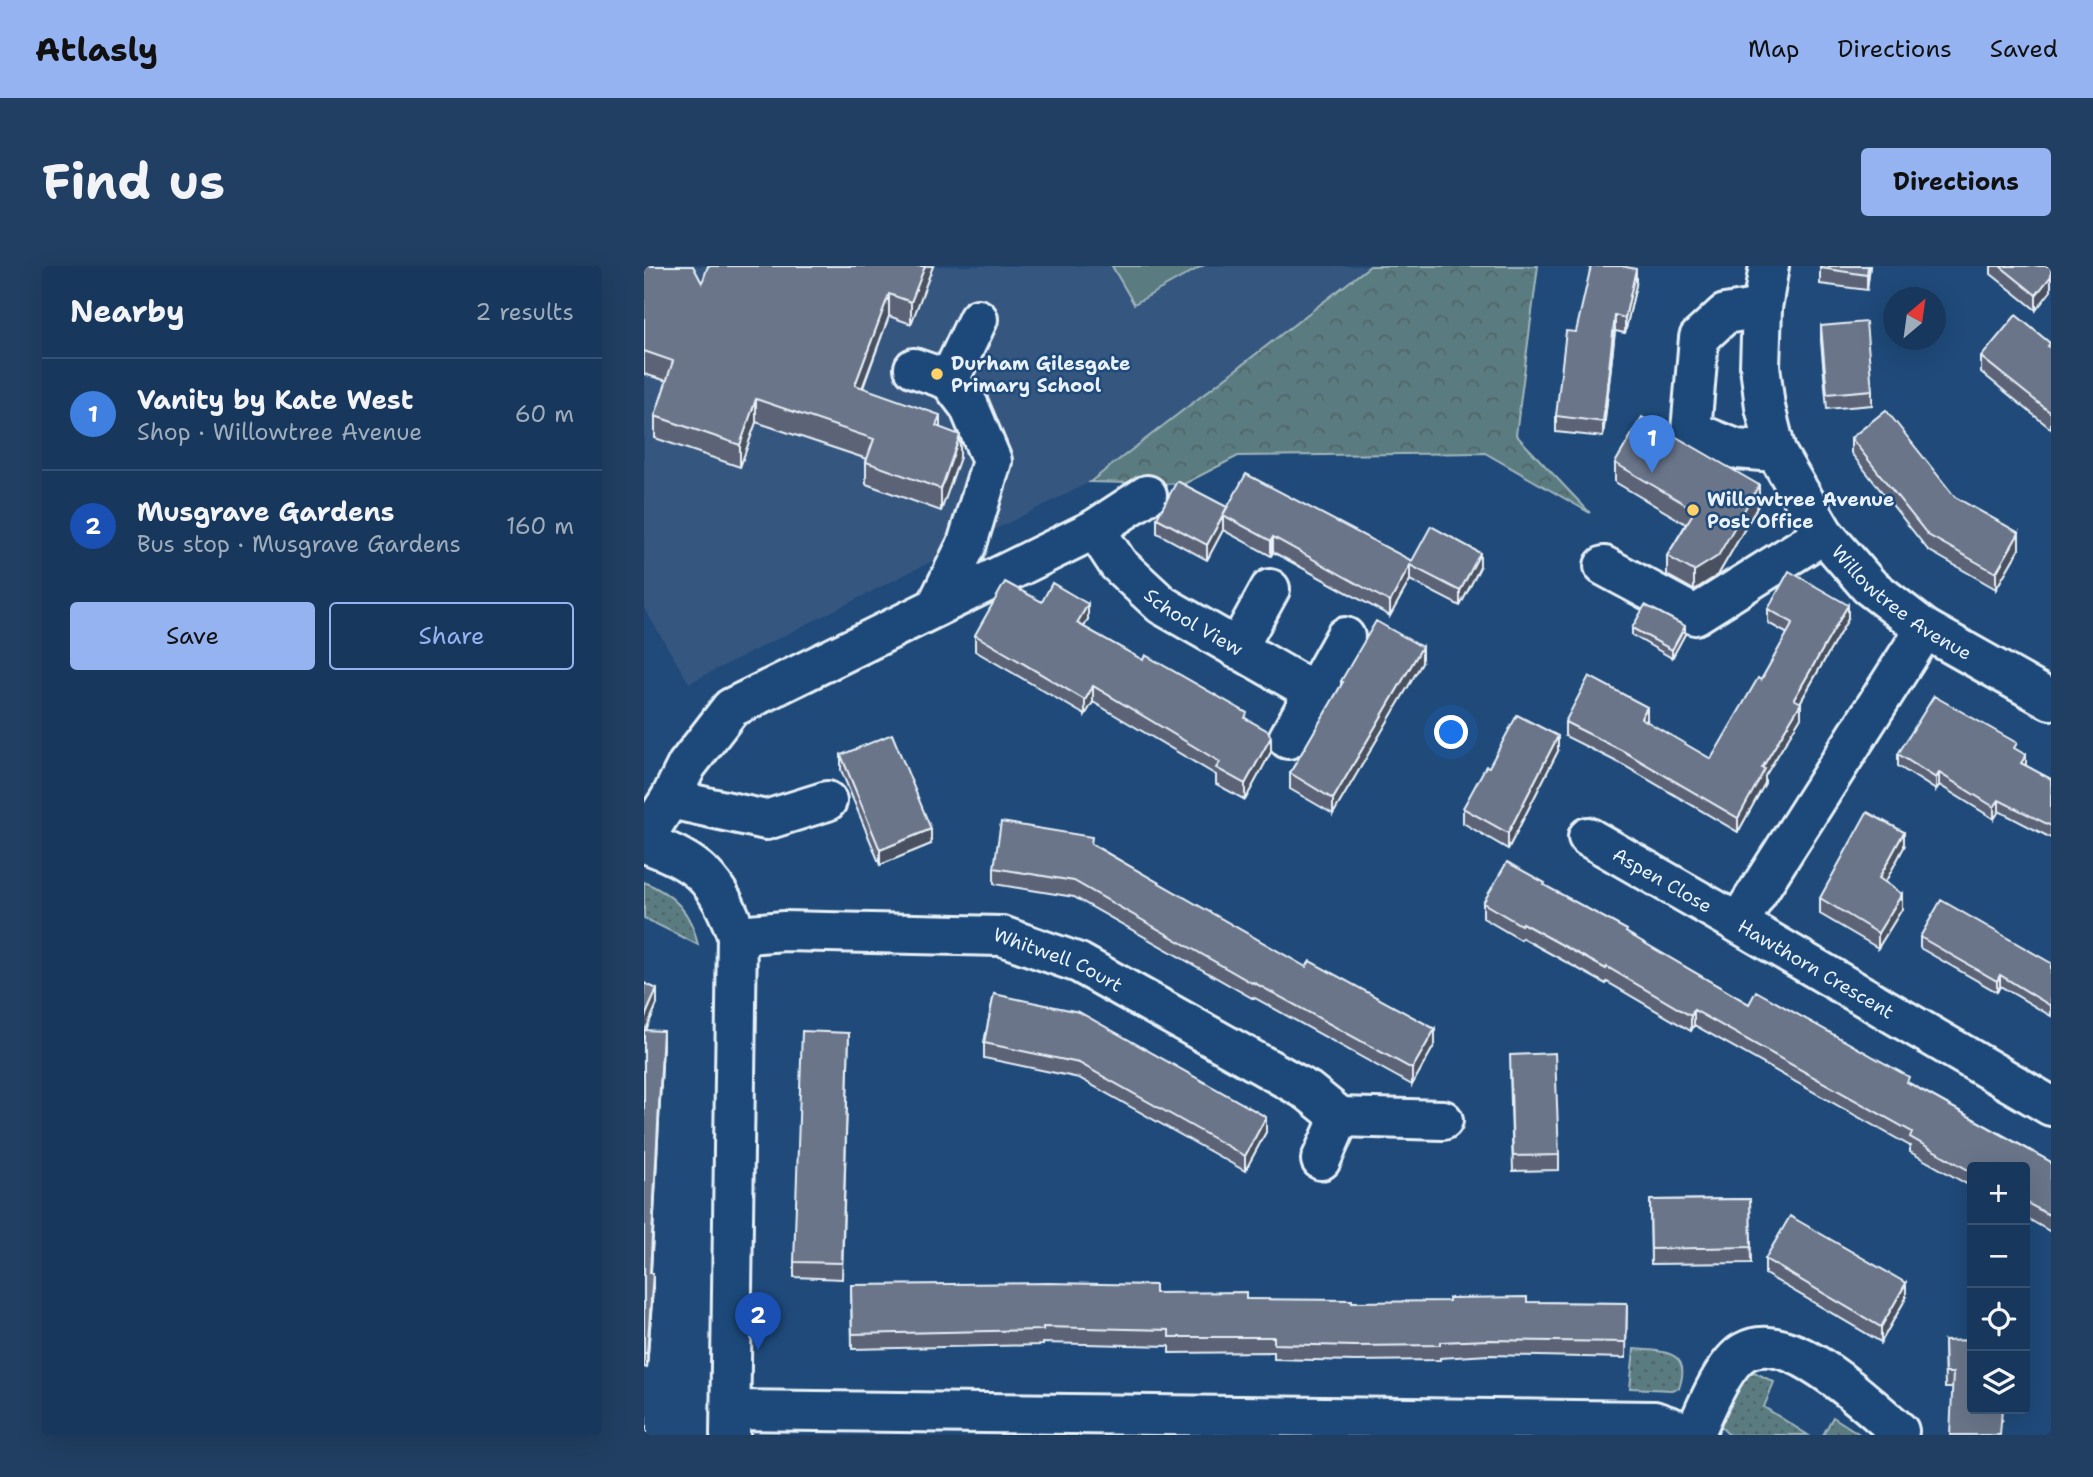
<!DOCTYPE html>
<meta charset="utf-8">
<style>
body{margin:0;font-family:"Shantell Sans",sans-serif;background:#203f62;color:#f1f3f6}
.controls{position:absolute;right:21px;bottom:21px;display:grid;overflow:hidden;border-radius:7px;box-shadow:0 7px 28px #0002}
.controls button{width:63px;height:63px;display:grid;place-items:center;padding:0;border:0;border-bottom:2px solid #365272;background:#17385c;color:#f1f3f6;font:35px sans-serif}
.compass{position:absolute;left:1239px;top:21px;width:63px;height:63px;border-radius:50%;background:#17385c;box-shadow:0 7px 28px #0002;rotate:29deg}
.you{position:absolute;left:808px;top:467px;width:24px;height:24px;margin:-18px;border:5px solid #fff;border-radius:50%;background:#1a73e8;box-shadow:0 0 0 10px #1a73e833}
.badge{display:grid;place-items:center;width:46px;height:46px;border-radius:50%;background:#95b2f1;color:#fff;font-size:23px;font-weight:700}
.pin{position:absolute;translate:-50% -58px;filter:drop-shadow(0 2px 4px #0008)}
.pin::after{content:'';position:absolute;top:37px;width:24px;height:21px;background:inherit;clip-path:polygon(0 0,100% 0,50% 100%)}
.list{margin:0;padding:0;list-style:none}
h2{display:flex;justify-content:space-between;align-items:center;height:91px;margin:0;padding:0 28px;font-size:30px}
h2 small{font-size:23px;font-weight:400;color:#9eacbb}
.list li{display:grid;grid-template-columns:46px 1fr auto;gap:21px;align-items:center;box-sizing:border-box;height:112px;padding:0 28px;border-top:2px solid #365272}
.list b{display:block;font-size:26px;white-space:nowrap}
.list p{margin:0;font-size:23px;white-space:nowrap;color:#9eacbb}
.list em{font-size:23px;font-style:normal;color:#9eacbb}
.actions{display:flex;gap:14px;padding:21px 28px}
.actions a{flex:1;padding:16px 0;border:2px solid #95b2f1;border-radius:7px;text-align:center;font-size:24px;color:#95b2f1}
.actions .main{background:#95b2f1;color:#111}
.icon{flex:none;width:38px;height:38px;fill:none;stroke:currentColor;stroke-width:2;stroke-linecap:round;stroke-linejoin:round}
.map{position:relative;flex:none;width:1407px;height:1169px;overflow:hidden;border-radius:7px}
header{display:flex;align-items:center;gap:42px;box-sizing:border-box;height:98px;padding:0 35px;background:#95b2f1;color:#111}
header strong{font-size:33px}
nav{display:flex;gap:38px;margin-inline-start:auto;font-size:24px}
.intro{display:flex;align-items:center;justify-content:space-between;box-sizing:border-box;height:168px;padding:0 42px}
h1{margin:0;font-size:49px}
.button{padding:18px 32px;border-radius:7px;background:#95b2f1;color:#111;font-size:24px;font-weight:700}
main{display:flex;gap:42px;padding:0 42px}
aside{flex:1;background:#17385c;border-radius:7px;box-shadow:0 7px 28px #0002}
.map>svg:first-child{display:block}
</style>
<header>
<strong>Atlasly</strong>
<nav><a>Map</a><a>Directions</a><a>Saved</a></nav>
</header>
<div class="intro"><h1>Find us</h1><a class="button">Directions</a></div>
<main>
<aside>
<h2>Nearby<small>2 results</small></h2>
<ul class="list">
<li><span class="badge" style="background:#3f7fe0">1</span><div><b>Vanity by Kate West</b><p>Shop · Willowtree Avenue</p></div><em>60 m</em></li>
<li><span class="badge" style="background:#1a4fb4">2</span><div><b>Musgrave Gardens</b><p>Bus stop · Musgrave Gardens</p></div><em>160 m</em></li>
</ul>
<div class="actions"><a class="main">Save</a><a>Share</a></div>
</aside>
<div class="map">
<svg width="1407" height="1169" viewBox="0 0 1407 1169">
<defs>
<pattern id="grass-dots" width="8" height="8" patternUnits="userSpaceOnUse" patternTransform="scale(1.75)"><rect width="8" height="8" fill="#5a7b80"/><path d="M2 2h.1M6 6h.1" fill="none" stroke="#516468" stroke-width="1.8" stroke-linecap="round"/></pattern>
<pattern id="forest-crowns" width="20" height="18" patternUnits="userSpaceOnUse" patternTransform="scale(1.75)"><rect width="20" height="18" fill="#5a7b80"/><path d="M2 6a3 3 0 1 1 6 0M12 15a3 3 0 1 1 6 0" fill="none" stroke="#516468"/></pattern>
</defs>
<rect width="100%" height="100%" fill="#1f4a7a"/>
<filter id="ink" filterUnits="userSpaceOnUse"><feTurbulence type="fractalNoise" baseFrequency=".0143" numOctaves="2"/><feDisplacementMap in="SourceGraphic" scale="14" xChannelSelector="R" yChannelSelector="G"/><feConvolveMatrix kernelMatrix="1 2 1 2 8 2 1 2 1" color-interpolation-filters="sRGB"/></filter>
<g filter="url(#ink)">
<path fill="#36577f" d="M0,0H726L446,216L45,417L0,342Z"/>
<path fill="url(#grass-dots)" stroke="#a1b6bc" stroke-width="2" d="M0,616C31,629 47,646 54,679L0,652Z
M990,1083C1018,1085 1049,1084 1035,1122L1027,1124L986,1122Z
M1110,1106L1130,1116L1120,1141L1164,1169H1085L1076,1160L1089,1116Z
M1189,1151L1217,1169H1179Z"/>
<path fill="url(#forest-crowns)" stroke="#a1b6bc" stroke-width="2" d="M726,0H894L872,169L946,247L841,187L594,190L540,218L446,216Z"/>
<path fill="#5a7b80" stroke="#a1b6bc" stroke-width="2" d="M468,0H558L490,38Z"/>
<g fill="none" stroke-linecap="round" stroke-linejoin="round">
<defs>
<g id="minor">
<path id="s1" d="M1125,0L1118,42L1116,100L1121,141L1132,186L1180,268L1225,320L1281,363L1407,434"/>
<path d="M1118,42L1081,48L1055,72L1047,165L1092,183L1132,186"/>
<path d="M270,102L305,114L325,140L348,195L323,278L292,341"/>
<path d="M305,114L334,53"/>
<path id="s2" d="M451,263L474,298L518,339L670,426"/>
<path d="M960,300L1051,349L1180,268"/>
<path id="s3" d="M1281,363L1094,657L1407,840"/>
<path d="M593,383L626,323"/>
<path d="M644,473L701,371"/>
<path d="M26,533L122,554L183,535"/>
<path id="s4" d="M944,571L1094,657"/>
<path d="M0,573L26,533L43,499L87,442L451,263L503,229"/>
<path d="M0,577C56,596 73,614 93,669L86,1169"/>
<path id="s5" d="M93,669L140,665L358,670L435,697L664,825L696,851L677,894"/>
<path d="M696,851L799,854"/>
<path d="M88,1144L1010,1155L1050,1169"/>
<path d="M1050,1169C1060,1147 1079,1098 1100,1086C1145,1060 1222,1138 1255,1165"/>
</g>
</defs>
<use href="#minor" stroke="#e8f1f8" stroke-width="44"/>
<use href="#minor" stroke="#1f4a7a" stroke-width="38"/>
</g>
<path fill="#5b6477" stroke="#e8f1f8" stroke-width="2" d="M0,0L58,17L289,0L267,58L245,50L219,122L296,162L316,191L297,245L222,218V196L223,193L112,156L96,201L11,172V150L23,115L0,108Z
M1176,0H1226L1223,24L1176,18Z
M1347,0H1407L1392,44L1347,8Z
M992,19L981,67L971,65L959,171L912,166V150L932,66Z
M1177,60L1228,124V139L1183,143L1177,75Z
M1406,81L1407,82V163L1337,106V91Z
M1207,172L1311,231L1375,283L1352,323L1284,284L1207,187Z
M971,197L1115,238L1074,309L1050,324L1023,309V290L1042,258L971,216Z
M583,241L768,295L836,301L816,340L766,314L746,350L629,286L627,290L579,264L563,294L513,267V252Z
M398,336L444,353L440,361L603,453L627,486L601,534L572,518V509L449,436L441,449L331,385V369Z
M1124,343L1204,353L1156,437L1157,451L1121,510V517L1094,566L979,499L921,470V456L1003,454L1002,456L1067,493L1117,414L1144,368L1124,357Z
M988,362L1041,368L1028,392L988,369Z
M778,397L689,548L646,523V507L697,420V415Z
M1373,484L1382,500L1407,513V572L1355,545L1350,553L1295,519L1292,524L1254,500V488Z
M914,485L864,583L819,557V542L845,501Z
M197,489L287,578L236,599L197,504Z
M448,578L791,778L768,819L609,731L608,732L430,631L350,618V602Z
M1260,581L1241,616L1258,643L1234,682L1176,648V632Z
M901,620L1105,738L1265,817L1407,896V966L1381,951V901H1328V921L1266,886V880L1050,759L1047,765L963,716L962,718L878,672L877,674L839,652V637Z
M1276,671L1407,697V750L1356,720L1353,726L1276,682Z
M0,717L13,738L2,764L19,779L7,1007L9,1022L3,1102L0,1101Z
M350,728L622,866L601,905L435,812L340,792V777Z
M205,767L198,1013L150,1011V996Z
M866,804L915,889V904L869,905Z
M1106,933L1107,997L1007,998L1006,934Z
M1121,993L1262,1032L1237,1076L1121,1008Z
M207,1019L511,1027L602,1033L708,1036L983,1037L982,1092L845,1089L796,1092V1094L711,1095L630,1093V1086L525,1087V1080L399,1077V1079L208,1083Z
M1300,1075L1359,1155L1309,1122H1301Z"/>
<path fill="#4a5161" stroke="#e8f1f8" stroke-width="2" d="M281,0H289L267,58V36Z
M1224,0H1226L1223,24V9Z
M992,3V19L981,67V52Z
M1407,10V25L1392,44V29Z
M245,28V50L211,141V119Z
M971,49V65L959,171V156Z
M112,133V156L96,201V179Z
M296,149V171L292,160Z
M316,169V191L297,245V223Z
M1115,219V238L1074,309L1050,324V305Z
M579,249V264L563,294V279Z
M1375,267V283L1352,323V307Z
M629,271V286L627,290V275Z
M836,287V301L816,340V325Z
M766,299V314L746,350V336Z
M444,338V353L433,373V357Z
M1204,339V353L1150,447V433Z
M1041,360V368L1028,392V384Z
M778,381V397L689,548V533Z
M449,420V436L441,449V434Z
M1157,437V451L1121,510V517L1094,566V552L1118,502Z
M1003,441V454L997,466V452Z
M914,470V485L864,583V567Z
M627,471V486L601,534V518Z
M1382,489V501L1377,497Z
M1295,507V519L1292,524V512Z
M1355,534V545L1350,553V541Z
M287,563V578L236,599V584Z
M1260,566V581L1235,628V612Z
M1258,628V643L1234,682V667Z
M1356,709V720L1353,726V715Z
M13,723V738L0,768V753Z
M1050,744V759L1047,765V750Z
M791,763V778L768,819V803Z
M19,765V779L6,1021V1007Z
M622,851V866L601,905V890Z
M9,1007V1022L3,1102V1087Z
M1262,1017V1032L1237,1076V1061Z
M2,1151V1166H0V1152Z"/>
<path fill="#6a748a" stroke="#e8f1f8" stroke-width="2" d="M0,0H49L58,17L64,0H281L267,36L245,28L211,119L296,149L292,160L316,169L297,223L222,196L230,173L112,133L96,179L11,150L29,95L0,85Z
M947,0H978L992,3L981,52L971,49L959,156L912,150L922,65L932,66Z
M1176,0H1224L1223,9L1176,2Z
M1356,0H1407V10L1392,29Z
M1372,49L1406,77L1404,80L1407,82V147L1337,91Z
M1222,56L1228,124L1183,128L1177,60Z
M1242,144L1311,231L1375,267L1352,307L1284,269L1207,172Z
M998,151L1115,219L1074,290L1050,305L1023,290L1051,244L971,197Z
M602,208L768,295L787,260L836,287L816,325L766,299L746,336L629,271L627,275L579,249Z
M533,215L583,241L563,279L513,252Z
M1145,305L1204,339L1150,433L1157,437L1118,502L1121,503L1094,552L979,485L921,456L945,410L1003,441L997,452L1067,493L1114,412L1117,414L1149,357L1124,343Z
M361,316L398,336L408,317L444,338L433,357L499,394L501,389L603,447L601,452L624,465L627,471L601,518L572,502L576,496L449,420L441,434L331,369Z
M1001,339L1041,360L1028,384L988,362Z
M732,355L778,381L689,533L646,507L699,416L697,415Z
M1290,430L1373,477L1370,482L1382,489L1377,497L1407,513V560L1355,534L1350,541L1295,507L1292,512L1254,488Z
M873,449L914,470L864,567L819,542L842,500L845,501Z
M248,468L287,563L236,584L197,489Z
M1223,546L1260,566L1235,612L1258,628L1234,667L1176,632Z
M357,556L448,571L447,578L662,701L666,695L791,763L768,803L609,716L608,717L430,615L350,602Z
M863,596L901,617L900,619L983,664L982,666L1105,738L1112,725L1265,811L1263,816L1407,896V950L1381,936V901H1328V906L1266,871L1268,866L1050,744L1047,750L963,701L962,703L878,657L877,659L839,637Z
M1297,634L1407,697V740L1356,709L1353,715L1276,671Z
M0,717L13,723L0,753Z
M350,728L435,746L622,851L601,890L435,797L340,777Z
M0,764L19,765L6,1007H9L3,1087H0Z
M158,765L205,767L198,997L150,996Z
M911,787L915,889L869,890L866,789Z
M1106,933L1107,981L1007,983L1006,934Z
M1146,950L1262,1017L1237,1061L1121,993Z
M405,1017L511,1019V1027L602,1026V1033L708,1034V1036L805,1035V1032L883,1031V1036L983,1037L982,1076L845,1074L796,1076V1079L711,1080L630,1078V1071H525V1064L399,1061V1064L208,1068L207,1019Z
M1328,1074V1143H1358L1356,1169H1306L1309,1107H1301L1300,1075Z"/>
</g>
<g fill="#ffd166" stroke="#1f4a7a" stroke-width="2.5">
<circle cx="293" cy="108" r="7"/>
<circle cx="1049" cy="244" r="7"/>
</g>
<g text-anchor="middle" stroke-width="5" stroke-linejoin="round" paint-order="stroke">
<g font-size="19" font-weight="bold" fill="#e8f1f8" stroke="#1f4a7a" text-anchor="start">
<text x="307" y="104">Durham Gilesgate<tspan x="307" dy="22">Primary School</tspan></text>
<text x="1063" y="240">Willowtree Avenue<tspan x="1063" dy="22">Post Office</tspan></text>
</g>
<g font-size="19" fill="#e8f1f8" stroke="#1f4a7a">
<text dy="7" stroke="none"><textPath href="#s1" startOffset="388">Willowtree Avenue</textPath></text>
<text dy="7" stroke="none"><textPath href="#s2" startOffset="138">School View</textPath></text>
<text dy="7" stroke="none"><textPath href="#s4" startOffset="86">Aspen Close</textPath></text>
<text dy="7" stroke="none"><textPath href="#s5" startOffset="326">Whitwell Court</textPath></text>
<text dy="7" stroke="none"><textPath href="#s3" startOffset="439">Hawthorn Crescent</textPath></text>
</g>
</g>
</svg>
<div class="controls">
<button>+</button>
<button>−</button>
<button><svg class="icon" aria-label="locate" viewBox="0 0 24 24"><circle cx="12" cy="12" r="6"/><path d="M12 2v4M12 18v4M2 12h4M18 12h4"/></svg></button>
<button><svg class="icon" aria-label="layers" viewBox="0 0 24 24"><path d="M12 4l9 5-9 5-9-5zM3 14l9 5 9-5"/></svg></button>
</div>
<svg class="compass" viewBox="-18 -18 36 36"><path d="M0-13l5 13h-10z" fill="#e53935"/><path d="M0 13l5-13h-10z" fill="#9eacbb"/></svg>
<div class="you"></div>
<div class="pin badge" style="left:1008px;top:207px;background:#3f7fe0">1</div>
<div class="pin badge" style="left:114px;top:1084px;background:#1a4fb4">2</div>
</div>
</main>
